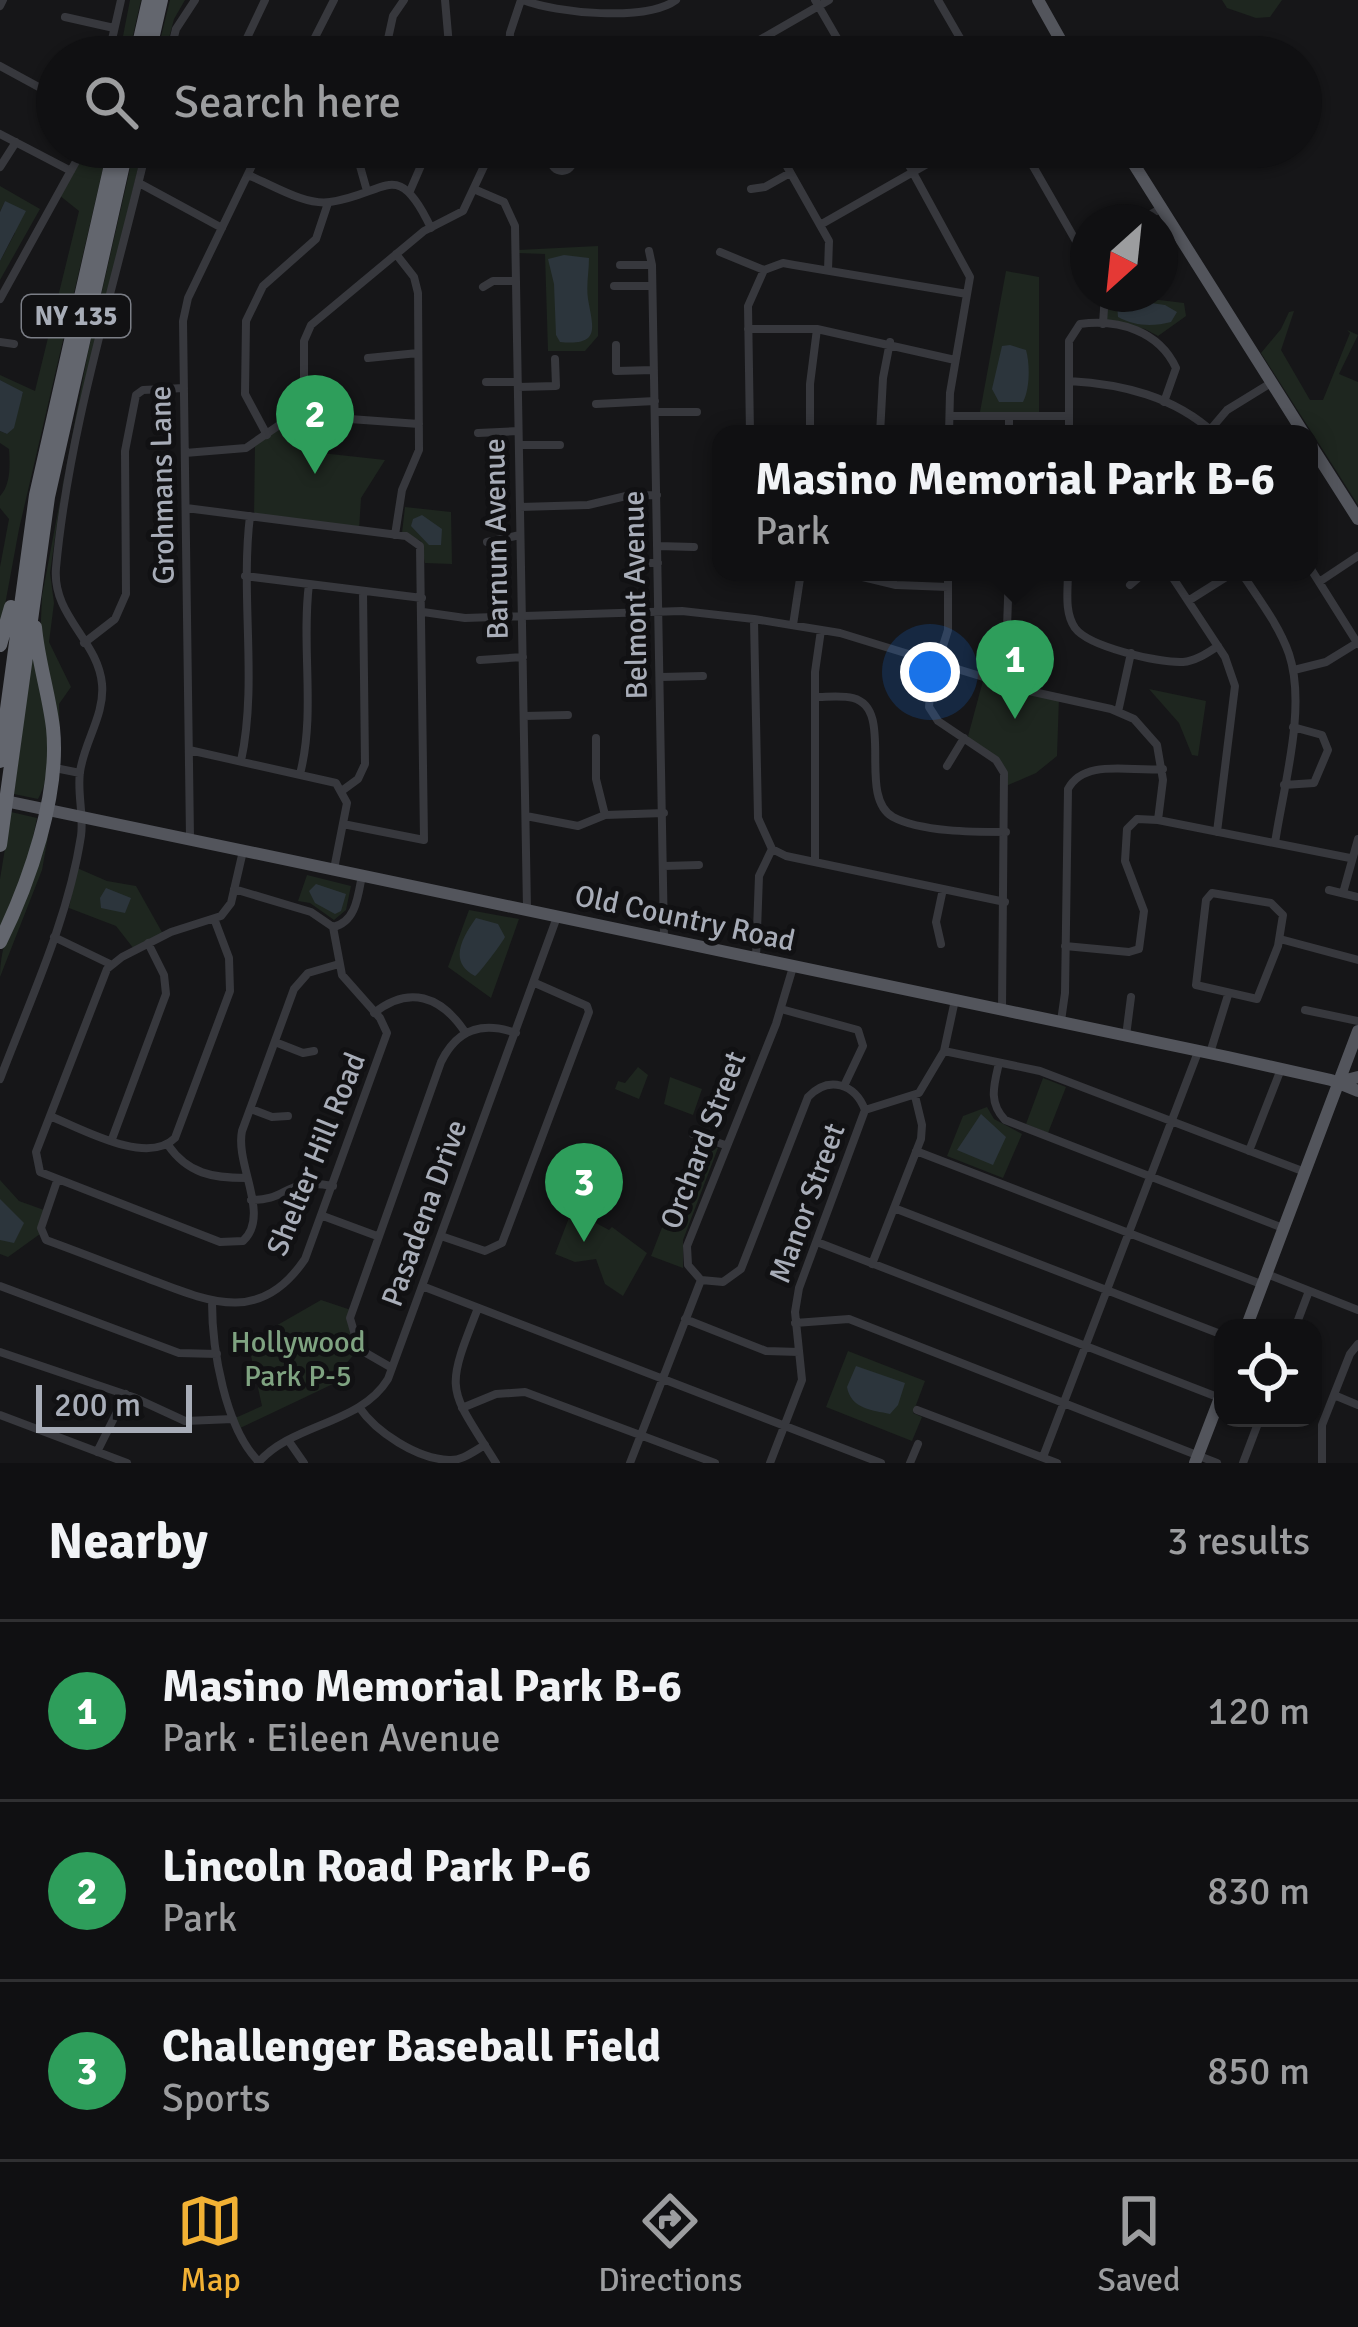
<!DOCTYPE html>
<meta charset="utf-8">
<style>
body{margin:0;font-family:Signika,sans-serif;background:#1e1e20;color:#f1f3f6}
.controls{position:absolute;right:36px;bottom:36px;display:grid;overflow:hidden;border-radius:24px;box-shadow:0 3px 9px #0004}
.controls button{width:108px;height:108px;display:grid;place-items:center;padding:0;border:0;border-bottom:3px solid #303032;background:#101012;color:#f1f3f6;font:60px sans-serif}
.compass{position:absolute;left:1070px;top:204px;width:108px;height:108px;border-radius:50%;background:#101012;box-shadow:0 3px 9px #0004;rotate:207deg}
.scale{position:absolute;left:36px;bottom:30px;width:156px;box-sizing:border-box;padding-left:12px;border:6px solid #a8adb8;border-top:0;font-size:33px;line-height:42px;white-space:nowrap;color:#a8adb8;-webkit-text-stroke:9px #111113;paint-order:stroke}
.you{position:absolute;left:930px;top:672px;width:42px;height:42px;margin:-30px;border:9px solid #fff;border-radius:50%;background:#1a73e8;box-shadow:0 0 0 18px #1a73e833}
.badge{display:grid;place-items:center;width:78px;height:78px;border-radius:50%;background:#f2b134;color:#fff;font-size:39px;font-weight:700}
.pin{position:absolute;translate:-50% -99px;filter:drop-shadow(0 3px 6px #0008)}
.pin::after{content:'';position:absolute;top:63px;width:42px;height:36px;background:inherit;clip-path:polygon(0 0,100% 0,50% 100%)}
.popup{position:absolute;left:712px;top:425px;width:606px;height:156px;box-sizing:border-box;display:grid;place-content:center;border-radius:24px;background:#101012;filter:drop-shadow(0 3px 9px #0005);font-size:39px;white-space:nowrap;color:#9c9d9f}
.popup b{font-size:45px;color:#f1f3f6}
.popup::after{content:'';position:absolute;left:50%;top:100%;margin-left:-24px;border:24px solid transparent;border-top-color:#101012}
.list{margin:0;padding:0;list-style:none}
h2{display:flex;justify-content:space-between;align-items:center;height:156px;margin:0;padding:0 48px;font-size:51px}
h2 small{font-size:39px;font-weight:400;color:#9c9d9f}
.list li{display:grid;grid-template-columns:78px 1fr auto;gap:36px;align-items:center;box-sizing:border-box;height:180px;padding:0 48px;border-top:3px solid #303032}
.list b{display:block;font-size:45px;white-space:nowrap}
.list p{margin:0;font-size:39px;white-space:nowrap;color:#9c9d9f}
.list em{font-size:39px;font-style:normal;color:#9c9d9f}
.icon{flex:none;width:66px;height:66px;fill:none;stroke:currentColor;stroke-width:2;stroke-linecap:round;stroke-linejoin:round}
.map{position:relative;flex:none;width:1358px;height:1463px;overflow:hidden}
.search{position:absolute;background:#101012;box-shadow:0 3px 9px #0004;left:36px;right:36px;top:36px;height:132px;display:flex;align-items:center;gap:30px;box-sizing:border-box;padding:0 42px;border-radius:66px;color:#9c9d9f;font-size:45px}
.sheet{height:696px;background:#101012}
nav{display:flex;justify-content:space-around;align-items:center;box-sizing:border-box;height:168px;border-top:3px solid #303032;background:#101012;font-size:33px;color:#9c9d9f}
nav a{display:grid;justify-items:center;gap:6px}
nav .on{color:#f2b134}
.map>svg:first-child{display:block}
</style>
<div class="map">
<svg width="1358" height="1463" viewBox="0 0 1358 1463">
<rect width="100%" height="100%" fill="#161618"/>
<path fill="#1e261f" d="M130,0H141L128,57H119Z
M170,0H185L174,19L164,57H156Z
M1222,0H1282L1270,17L1256,18L1227,8Z
M86,147H108L19,529L0,632V567L9,519L0,508V496C11,485 10,464 9,449L0,443V431L7,434L23,393L0,380V375L35,391L79,211L59,195Z
M135,147H143L63,482L50,573L54,603L49,642L71,687L59,704L60,739L40,642L42,596L88,352Z
M0,186L40,209L0,280V261L15,233L5,201L0,212Z
M598,246V336L585,351H548L545,254L518,253V250Z
M1006,271L1039,277V412H980Z
M1110,294L1184,303L1186,316L1158,336L1145,329L1106,322Z
M1294,311L1281,350L1310,400H1323L1350,333L1347,330L1358,335L1339,374L1358,382V505L1261,353L1281,329L1289,312Z
M282,425L303,451L385,460L361,498L359,530L254,517L255,444Z
M405,507L451,512L452,564L425,563L421,541L402,533Z
M33,647C41,693 62,756 38,799L14,794Z
M984,677L1059,697L1057,756L1036,773L1006,786L1002,766L967,740Z
M1149,689L1206,701L1198,756L1192,755L1179,723Z
M11,812L37,818L28,860L0,935V879Z
M49,831L42,870L0,977C0,927 34,879 49,831Z
M77,868L107,881L136,886L163,934L134,949L116,926L69,908Z
M307,875L351,886L346,910L334,920L310,903L298,901Z
M469,910L519,919L491,998L448,967Z
M638,1067L648,1075L639,1099L615,1089L618,1081L625,1083Z
M670,1077L702,1089L693,1115L664,1104Z
M1043,1078L1066,1087L1048,1133L1026,1124Z
M987,1107L994,1119L1022,1134L1003,1178L947,1156L963,1116Z
M696,1140L718,1148L683,1240V1268L651,1256Z
M0,1180L19,1201L44,1210L40,1234L8,1257L0,1254Z
M572,1210L609,1230L612,1227L647,1253L623,1296L605,1284L596,1259L575,1262L555,1254Z
M321,1300L351,1310L359,1349L341,1369L335,1383L236,1430L233,1419L262,1406L248,1342Z
M848,1351L925,1381L913,1413L922,1417L912,1441L826,1407Z"/>
<path fill="#2c353c" d="M5,201L26,211L0,261V212Z
M564,255L589,258C589,272 586,285 588,299C593,328 601,346 560,342L556,335L554,284L548,259Z
M1123,299L1165,305L1177,312L1171,322C1152,327 1135,326 1118,317L1117,304Z
M1010,345L1026,350C1030,364 1030,389 1023,402H999L992,389L1002,346Z
M0,380L23,392L14,428L7,434L0,431Z
M422,515L442,529L441,545H429L411,526L413,519Z
M316,884L346,894L341,911L335,914L315,903L309,891Z
M106,888L131,898L125,913L101,908L100,898Z
M476,918L498,924L505,937C503,942 478,975 475,976C448,962 462,938 476,918Z
M981,1114L1006,1137L993,1165L957,1150Z
M0,1199L24,1223L14,1243L0,1240Z
M856,1366L905,1383L898,1405L890,1414C872,1410 851,1409 847,1387Z"/>
<g fill="none" stroke-linecap="round" stroke-linejoin="round">
<path stroke="#37383d" stroke-width="8" d="M445,0L450,57
M523,0C556,13 646,22 676,0
M815,0L848,57
M938,0L971,57
M0,6L3,0
M65,17L114,28
M108,57L121,0
M169,57L176,29L195,0
M238,57L265,0
M305,57L334,0
M384,57L393,16L404,0
M509,57L510,33L521,0
M730,57L829,0
M0,66L57,97
M0,134L71,171
M205,147L229,149L254,161
M360,147L358,159L367,191
M520,147L552,156
M776,147L829,241L828,270
M899,147L970,277L950,393L949,434
M1022,147L1088,262
M551 160a11 11 0 1 1 22 0a11 11 0 1 1-22 0Z
M0,167L16,142
M248,175C271,184 305,206 330,202C387,194 397,156 431,228
M139,183L222,228
M751,189L765,187L790,173
M476,190L504,202L515,226L527,909
M410,191L429,147
M1137,222L1160,209
M820,225L957,147
M649,251L652,265L664,938
M720,252L764,270L783,263L794,265L967,294
M620,265H652
M614,286H652
M483,287L493,281H516
M0,299L84,147
M1103,324L1105,294
M748,329H817L955,360
M0,342L14,344
M616,345V371L654,370
M368,358L418,353
M1069,381C1122,384 1174,396 1215,434
M486,382H517
M518,387L556,386L555,359
M596,404L655,401
M304,408V341L311,325L424,231L463,211L493,147
M304,408L322,417L419,424
M655,412H697
M950,416H1069
M1210,430L1227,410L1271,383
M478,433L518,431
M750,434L748,306L764,270
M810,434V384L817,329
M880,434L883,378L890,342
M1009,434V416
M1069,434V341L1080,324C1119,319 1159,331 1176,368L1164,402
M267,435L245,394L246,321L263,286L316,239L328,203
M519,445H560
M185,453L246,448L304,408
M520,507L588,505L626,496L657,495
M186,508L406,536L420,546L424,840L343,824
M395,535L402,490L419,450L418,293L414,277L396,254
M487,542L520,535
M658,546L694,547
M639,563H658
M1309,566L1358,644
M842,572L896,585L948,587
M948,572V630L931,684L929,707L938,721L996,760L1004,773L1002,1010
M1068,572C1068,590 1064,612 1075,628C1089,647 1159,663 1183,662C1196,661 1207,653 1218,646
M1169,572L1225,657L1235,686L1217,832
M1241,572C1258,598 1279,625 1289,654C1307,708 1283,788 1275,843
M245,576L422,598
M1319,582L1358,556
M1130,585L1145,572
M1188,601L1234,572
M423,612L465,618L682,611L754,619L840,633L1029,691L1111,709L1134,719L1157,745L1163,780L1158,820
M754,620L758,818L772,849L786,856L1005,902
M793,625L801,572
M84,643L115,619L126,594L125,451L136,395L143,390L184,388
M480,660L523,657
M1294,670L1326,662L1357,643
M661,677L703,676
M1005,683L1009,572
M815,697C827,697 842,695 853,698C896,709 856,796 893,817C921,832 974,832 1006,832
M1118,712L1131,653
M524,716L568,715
M596,738V779L605,815
M189,750L336,783L347,803L334,869
M241,761C258,682 240,597 250,516
M947,766L964,738
M60,769L80,773
M300,774C316,712 301,647 309,584
M1284,785L1314,783L1328,750L1322,735L1293,727
M343,790L358,779L365,764L363,591
M526,816L578,826L605,815L664,813
M190,838L183,321L188,298L261,147
M243,851L231,903L221,916L171,932L122,957L107,969L36,1152L40,1172L220,1242L243,1241C271,1215 235,1165 242,1131L294,989L308,973L339,964
M815,862V672L821,630
M664,866L699,865
M1329,890L1358,897
M1212,893L1271,903L1283,915L1278,946L1257,999L1196,985L1206,900Z
M1343,893L1358,839
M333,927C356,922 358,896 362,875
M54,937L110,964
M1280,939L1358,960
M941,944L936,922L943,889
M1065,946L1129,952L1139,949L1144,911L1125,861L1127,829L1137,819L1158,820L1350,858
M756,957L759,876L772,849
M781,1009L858,1030L863,1046L844,1086
M1305,1010L1358,1021
M374,1013C409,985 441,996 465,1032
M1061,1021L1065,993L1068,789C1084,758 1131,772 1163,769
M1126,1036L1131,997
M275,1042L303,1053L314,1051
M944,1051L1040,1071L1305,1172
M1210,1053L1228,995
M999,1063C994,1085 988,1102 1005,1120L1283,1228
M0,1079C30,1000 68,920 81,836C84,815 77,793 80,772C84,742 105,715 102,684C98,640 52,616 56,568C69,426 115,285 147,147
M251,1109L272,1117L288,1116
M50,1116C82,1129 147,1166 175,1138L230,991L229,958L215,921
M693,1134L725,1145
M112,1139L166,994L164,975L148,943
M168,1145C188,1174 213,1178 246,1178
M916,1151L1261,1284
M1249,1151L1281,1069
M57,1181L41,1228L46,1240C79,1252 112,1265 144,1277C207,1301 259,1327 305,1259L387,1033L380,1018L342,975L333,927L311,912L234,889
M251,1200C288,1201 285,1177 333,1186
M894,1208L1223,1335
M323,1216L377,1236
M441,1236L485,1251L502,1243L589,1012L587,1006L535,983
M817,1242L1220,1398
M872,1264L921,1139L922,1125L915,1096
M1267,1274L1358,1310
M701,1280L723,1282L741,1269L808,1097C829,1075 855,1084 865,1110
M0,1286L179,1353L217,1354
M422,1286L881,1463
M212,1302C212,1349 225,1428 259,1462
M478,1308C444,1394 448,1386 496,1463
M685,1319L766,1351L799,1352
M795,1323L849,1319L1217,1463
M1295,1328L1309,1291
M0,1352L133,1397L185,1421L233,1419
M392,1368L359,1349L350,1318L441,1062C457,1029 482,1021 516,1033
M1334,1395L1358,1405
M359,1407C376,1432 417,1459 449,1460C462,1461 474,1451 485,1445
M462,1408L496,1394L525,1392L715,1463
M917,1410L1057,1463
M0,1415L127,1463
M288,1440L304,1463
M97,1452L126,1394
M1043,1457L1198,1052
M258,1463C292,1423 360,1425 388,1379L557,917
M630,1463L701,1280L688,1265L687,1246L776,1024L793,967
M770,1463L802,1380L795,1312L799,1288L865,1110L919,1093L944,1051L955,1000
M910,1463L918,1444
M1243,1463L1260,1418
M1322,1463V1425L1350,1354L1358,1344"/>
<path stroke="#53555c" stroke-width="12" d="M1038,0L1070,57
M1123,147L1304,434
M1309,442L1358,519
M1,800L1228,1057L1331,1080L1358,1091
M1339,1082L1358,1077
M1246,1328L1358,1031
M1195,1463L1223,1390"/>
<path stroke="#63666e" stroke-width="14" d="M136,57L149,0
M148,57L161,0
M0,645L11,607
M0,761L36,495L115,147
M0,845L48,497L127,147
M0,942C29,883 60,795 53,728C49,694 38,661 35,627"/>
</g>
<g text-anchor="middle" stroke-width="10" stroke-linejoin="round" paint-order="stroke">
<rect fill="#111113" stroke="#7b7e86" stroke-width="3" x="22" y="295" width="108" height="42" rx="9"/>
<g font-size="27" font-weight="bold" fill="#a8adb8">
<text x="76" y="325">NY 135</text>
</g>
<g font-size="30" fill="#a8adb8" stroke="#111113">
<text transform="translate(162 485) rotate(-91)" y="10">Grohmans Lane</text>
<text transform="translate(496 539) rotate(-91)" y="10">Barnum Avenue</text>
<text transform="translate(635 595) rotate(-91)" y="10">Belmont Avenue</text>
<text transform="translate(685 918) rotate(12)" y="10">Old Country Road</text>
<text transform="translate(703 1140) rotate(-69)" y="10">Orchard Street</text>
<text transform="translate(316 1154) rotate(-68)" y="10">Shelter Hill Road</text>
<text transform="translate(807 1203) rotate(-70)" y="10">Manor Street</text>
<text transform="translate(424 1213) rotate(-70)" y="10">Pasadena Drive</text>
</g>
<g font-size="30" fill="#7fa381" stroke="#111113">
<text x="298" y="1352">Hollywood<tspan x="298" dy="34">Park P-5</tspan></text>
</g>
</g>
</svg>
<div class="controls">
<button><svg class="icon" aria-label="locate" viewBox="0 0 24 24"><circle cx="12" cy="12" r="6"/><path d="M12 2v4M12 18v4M2 12h4M18 12h4"/></svg></button>
</div>
<svg class="compass" viewBox="-18 -18 36 36"><path d="M0-13l5 13h-10z" fill="#e53935"/><path d="M0 13l5-13h-10z" fill="#9c9d9f"/></svg>
<div class="scale">200 m</div>
<div class="you"></div>
<div class="pin badge" style="left:1015px;top:719px;background:#2e9e5b">1</div>
<div class="popup"><b>Masino Memorial Park B-6</b>Park</div>
<div class="pin badge" style="left:315px;top:474px;background:#2e9e5b">2</div>
<div class="pin badge" style="left:584px;top:1242px;background:#2e9e5b">3</div>
<div class="search"><svg class="icon" aria-label="search" viewBox="0 0 24 24"><circle cx="10" cy="10" r="6"/><path d="M15 15l6 6"/></svg>Search here</div>
</div>
<section class="sheet">
<h2>Nearby<small>3 results</small></h2>
<ul class="list">
<li><span class="badge" style="background:#2e9e5b">1</span><div><b>Masino Memorial Park B-6</b><p>Park · Eileen Avenue</p></div><em>120 m</em></li>
<li><span class="badge" style="background:#2e9e5b">2</span><div><b>Lincoln Road Park P-6</b><p>Park</p></div><em>830 m</em></li>
<li><span class="badge" style="background:#2e9e5b">3</span><div><b>Challenger Baseball Field</b><p>Sports</p></div><em>850 m</em></li>
</ul>
</section>
<nav>
<a class="on"><svg class="icon" aria-label="map" viewBox="0 0 24 24"><path d="M3 6l6-2 6 2 6-2v14l-6 2-6-2-6 2zM9 4v14M15 6v14"/></svg>Map</a>
<a><svg class="icon" aria-label="directions" viewBox="0 0 24 24"><path d="M12 3l9 9-9 9-9-9zM9 14v-3h6M13 9l2 2-2 2"/></svg>Directions</a>
<a><svg class="icon" aria-label="saved" viewBox="0 0 24 24"><path d="M7 4h10v16l-5-4-5 4z"/></svg>Saved</a>
</nav>
